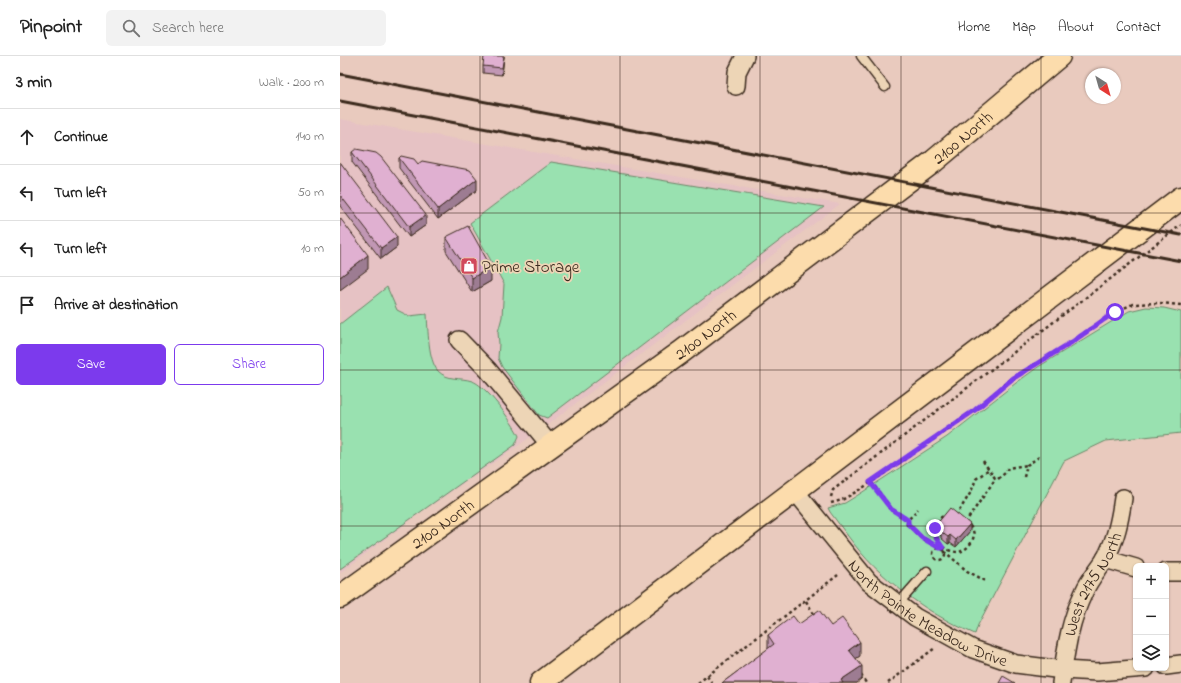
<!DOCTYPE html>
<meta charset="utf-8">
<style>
body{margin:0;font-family:"Indie Flower",sans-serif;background:#f2f2f2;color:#222}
.controls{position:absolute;right:12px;bottom:12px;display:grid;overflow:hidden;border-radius:6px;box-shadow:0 1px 3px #0004}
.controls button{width:36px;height:36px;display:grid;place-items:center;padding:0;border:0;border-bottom:1px solid #e0e0e0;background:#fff;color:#222;font:20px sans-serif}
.compass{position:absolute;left:745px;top:12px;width:36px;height:36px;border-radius:50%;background:#fff;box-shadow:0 1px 3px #0004;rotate:143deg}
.stop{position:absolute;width:12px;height:12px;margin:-9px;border:3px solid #7c3aed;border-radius:50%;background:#fff}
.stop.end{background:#7c3aed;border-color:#fff;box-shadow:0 1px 4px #0008}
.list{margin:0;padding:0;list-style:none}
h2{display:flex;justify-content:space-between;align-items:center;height:52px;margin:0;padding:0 16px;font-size:17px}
h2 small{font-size:13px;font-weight:400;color:#767676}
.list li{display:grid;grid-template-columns:26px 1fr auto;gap:12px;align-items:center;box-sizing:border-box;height:56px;padding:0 16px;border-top:1px solid #e0e0e0}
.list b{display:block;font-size:15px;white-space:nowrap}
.list em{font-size:13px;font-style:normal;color:#767676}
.actions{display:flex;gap:8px;padding:12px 16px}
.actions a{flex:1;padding:9px 0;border:1px solid #7c3aed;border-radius:6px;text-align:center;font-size:14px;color:#7c3aed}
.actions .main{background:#7c3aed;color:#fff}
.icon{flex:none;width:22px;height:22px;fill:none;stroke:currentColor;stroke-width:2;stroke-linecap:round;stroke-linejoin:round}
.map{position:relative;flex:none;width:841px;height:627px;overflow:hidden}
header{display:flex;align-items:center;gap:24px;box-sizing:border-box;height:56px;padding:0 20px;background:#fff;border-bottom:1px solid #e0e0e0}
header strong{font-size:19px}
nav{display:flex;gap:22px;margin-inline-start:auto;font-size:14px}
.search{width:280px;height:36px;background:#f2f2f2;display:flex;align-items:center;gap:10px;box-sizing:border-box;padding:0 14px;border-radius:6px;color:#767676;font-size:15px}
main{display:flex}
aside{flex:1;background:#fff}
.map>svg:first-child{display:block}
</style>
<header>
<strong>Pinpoint</strong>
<div class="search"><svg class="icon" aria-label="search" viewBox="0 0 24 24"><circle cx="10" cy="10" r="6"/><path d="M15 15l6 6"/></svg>Search here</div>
<nav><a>Home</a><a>Map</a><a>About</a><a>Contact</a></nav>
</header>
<main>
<aside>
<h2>3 min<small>Walk · 200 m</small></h2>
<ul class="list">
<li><svg class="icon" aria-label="ahead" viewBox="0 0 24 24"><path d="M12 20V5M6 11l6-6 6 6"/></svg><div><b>Continue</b></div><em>140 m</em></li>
<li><svg class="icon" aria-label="left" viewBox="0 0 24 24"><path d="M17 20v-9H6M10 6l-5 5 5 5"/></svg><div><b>Turn left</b></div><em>50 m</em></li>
<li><svg class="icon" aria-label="left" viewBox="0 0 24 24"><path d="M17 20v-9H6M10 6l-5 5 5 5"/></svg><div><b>Turn left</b></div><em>10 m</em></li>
<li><svg class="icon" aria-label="arrive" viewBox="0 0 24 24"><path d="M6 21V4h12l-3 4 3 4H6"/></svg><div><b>Arrive at destination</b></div></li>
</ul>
<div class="actions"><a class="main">Save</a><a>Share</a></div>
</aside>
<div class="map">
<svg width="841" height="627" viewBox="0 0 841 627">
<rect width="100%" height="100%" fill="#e9cabe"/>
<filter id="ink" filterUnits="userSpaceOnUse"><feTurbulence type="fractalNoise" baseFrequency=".025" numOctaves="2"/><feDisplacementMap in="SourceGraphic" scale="8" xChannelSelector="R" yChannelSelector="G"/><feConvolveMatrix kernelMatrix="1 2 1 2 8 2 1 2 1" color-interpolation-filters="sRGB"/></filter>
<g filter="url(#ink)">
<path fill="#e6c2c4" d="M0,63L500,148L215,363L175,392L83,455L0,517Z"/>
<path fill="#99e1b0" stroke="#6a8667" d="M211,106L484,151L207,362L199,359L162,311L158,302L159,288L158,276L162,261L164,228L130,167Z
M47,231L57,254L69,260L87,258C88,273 88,304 98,315C108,325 120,321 132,325C146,329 173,367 179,380L175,389L0,513V268Z
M806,251L824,252L841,256V377L766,385L724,405L638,569L635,578C601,564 568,542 541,517C521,500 506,477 490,456L488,452L505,447L518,439L607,381L676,327L698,311L789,255Z"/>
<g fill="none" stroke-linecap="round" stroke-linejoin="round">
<defs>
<path id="service" d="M521,0L545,31
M558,548L587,515"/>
<g id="minor">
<path d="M396,30L397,16L405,0"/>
<path d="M119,284L148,314L211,390"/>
<path id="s1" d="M455,435L529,526L575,561L633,593L676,608L723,614L757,616L806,612"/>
<path d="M765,503L796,512"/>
<path d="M826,516H841"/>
<path d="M826,610L841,608"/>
<path id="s2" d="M721,627C726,594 729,567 744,536C749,524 758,514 765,503C776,484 780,463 783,442"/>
</g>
<g id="trunk">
<path id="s3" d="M0,541L340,297L594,105L719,0"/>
<path d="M201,627L841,142"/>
</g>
</defs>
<use href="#service" stroke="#3b2a1e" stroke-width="11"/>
<use href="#minor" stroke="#3b2a1e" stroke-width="20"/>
<use href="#trunk" stroke="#3b2a1e" stroke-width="25"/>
<path stroke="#3b2a1e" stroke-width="2.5" stroke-dasharray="3 3" stroke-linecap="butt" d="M643,405L655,422L658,423L665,417L668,412L687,409
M684,421L687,409L699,401
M531,426L551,453L568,464
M491,441L493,434L497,431L841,169
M491,447L502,444L524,431L635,354L672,323L732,286L775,256L793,248L820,247L841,249
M609,458C616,460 628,466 632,473C638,482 627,495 618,496C613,496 608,494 603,492C594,480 589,463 609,458Z
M616,460L631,436L636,423L649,413
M625,467L656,422
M568,468V464L578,453
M566,469L568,468L582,482L600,492
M593 498a6 6 0 1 1 12 0a6 6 0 1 1-12 0Z
M604,495L627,515L644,524L643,526
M466,545L475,560
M521,619L526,627
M367,620L372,627
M358,627L498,519
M548,627L595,592"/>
<use href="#service" stroke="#edd5b6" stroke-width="8"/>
<use href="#minor" stroke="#edd5b6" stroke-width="17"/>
<use href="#trunk" stroke="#fcdcac" stroke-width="22"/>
<path stroke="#3b2a1e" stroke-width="3" d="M0,18L841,179
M0,45L841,205"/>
</g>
<path fill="#c197b4" stroke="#3b2a1e" d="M164,0L162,19L143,17V10Z
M12,96L86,169L69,181L12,106Z
M59,102L78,108L137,134L98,163L59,112Z
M0,106L57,191L41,203L0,150Z
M106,181L151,225L132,236L106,195Z
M596,469L630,475L616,491L610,487L608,488L601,482V479L596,476Z
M459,568L491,570L520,600L516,602L522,623L517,627H382L428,593V579Z"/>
<path fill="#9d7b92" stroke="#3b2a1e" d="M164,0L162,19V12Z
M137,123V134L98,163V153Z
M86,159V169L69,181V171Z
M57,181V191L41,203V192Z
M28,199V213L0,234V221Z
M151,211V225L132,236V222Z
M630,468V475L616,491V484Z
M610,479V487L608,488V481Z
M520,586V600L509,607V594Z
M522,610V623L517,627H501V624Z"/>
<path fill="#e0b0d1" stroke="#3b2a1e" d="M144,0H164L162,12L143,10Z
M16,93L36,97L41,101L86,159L69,171L12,96Z
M61,100L74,103L78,108L82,105L130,114L137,123L98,153L59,102Z
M0,106L57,181L41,192L0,139Z
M0,162L28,199L0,221Z
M128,170L151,211L132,222L106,181Z
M610,452L630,468L616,484L610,479L608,481L605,479L601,475L602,473L596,469Z
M479,554L491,570L502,562L520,586L509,594L522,610L501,624L503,627H382L434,588L428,579L453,560L459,568Z
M663,620L675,627H659Z"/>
</g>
<g fill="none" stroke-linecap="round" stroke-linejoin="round" filter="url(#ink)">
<path stroke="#7c3aed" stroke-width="5" d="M595,472L596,482L603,492H600L582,482L568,468V464L551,453L530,426L635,354L672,323L732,286L775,256"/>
</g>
<path fill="none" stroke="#3b2a1e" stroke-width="1" stroke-opacity="0.55" d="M140,0V627M280,0V627M420,0V627M561,0V627M701,0V627M0,157H841M0,314H841M0,470H841"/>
<defs>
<symbol id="shop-square" viewBox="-11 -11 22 22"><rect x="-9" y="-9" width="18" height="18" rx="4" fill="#d1495b" stroke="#edd5b6"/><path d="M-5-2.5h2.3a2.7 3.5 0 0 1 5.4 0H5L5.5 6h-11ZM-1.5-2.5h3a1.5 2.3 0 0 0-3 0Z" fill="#fff"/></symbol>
</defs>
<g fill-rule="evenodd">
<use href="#shop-square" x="119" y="200" width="20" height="20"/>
</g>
<g text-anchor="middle" stroke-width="3.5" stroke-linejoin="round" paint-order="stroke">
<g font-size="17" fill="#3b2a1e" stroke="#edd5b6">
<text dy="6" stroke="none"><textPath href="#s3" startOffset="774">2100 North</textPath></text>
<text dy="6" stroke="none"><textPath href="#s3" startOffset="450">2100 North</textPath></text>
<text dy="6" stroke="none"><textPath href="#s3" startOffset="126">2100 North</textPath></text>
<text dy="6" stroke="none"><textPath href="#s2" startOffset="105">West 2175 North</textPath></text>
<text dy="6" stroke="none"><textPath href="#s1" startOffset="184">North Pointe Meadow Drive</textPath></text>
</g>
<g font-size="17" fill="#3b2a1e" stroke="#edd5b6" text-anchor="start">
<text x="142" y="216">Prime Storage</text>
</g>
</g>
</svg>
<div class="controls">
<button>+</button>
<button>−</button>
<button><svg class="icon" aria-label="layers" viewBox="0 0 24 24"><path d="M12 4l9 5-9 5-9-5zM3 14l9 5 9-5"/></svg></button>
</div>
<svg class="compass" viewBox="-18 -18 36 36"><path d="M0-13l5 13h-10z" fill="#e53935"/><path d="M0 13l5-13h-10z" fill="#767676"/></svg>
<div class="stop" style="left:775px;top:256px"></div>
<div class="stop end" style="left:595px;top:472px"></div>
</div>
</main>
